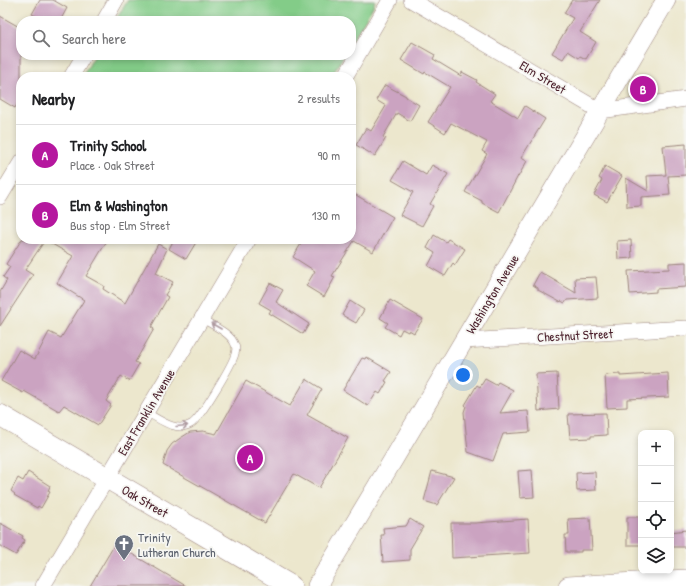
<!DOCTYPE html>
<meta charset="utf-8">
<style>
body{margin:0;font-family:"Patrick Hand",sans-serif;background:#f2f2f2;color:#202124}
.controls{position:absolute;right:12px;bottom:12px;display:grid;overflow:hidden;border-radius:8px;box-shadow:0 2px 6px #0003}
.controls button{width:36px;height:36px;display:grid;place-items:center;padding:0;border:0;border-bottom:1px solid #e0e0e0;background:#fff;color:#202124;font:20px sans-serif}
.you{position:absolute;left:463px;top:375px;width:14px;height:14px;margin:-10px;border:3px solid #fff;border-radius:50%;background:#1a73e8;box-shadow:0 0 0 6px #1a73e833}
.badge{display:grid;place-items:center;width:26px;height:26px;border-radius:50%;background:#b5179e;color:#fff;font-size:13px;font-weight:700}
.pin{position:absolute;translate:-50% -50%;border:2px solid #fff;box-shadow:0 1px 4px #0006}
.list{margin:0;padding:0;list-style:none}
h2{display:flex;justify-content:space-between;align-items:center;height:52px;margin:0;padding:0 16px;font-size:17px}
h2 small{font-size:13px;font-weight:400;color:#757577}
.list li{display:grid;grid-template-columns:26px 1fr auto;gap:12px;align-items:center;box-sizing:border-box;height:60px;padding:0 16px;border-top:1px solid #e0e0e0}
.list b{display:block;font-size:15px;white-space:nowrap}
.list p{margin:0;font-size:13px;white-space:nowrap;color:#757577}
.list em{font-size:13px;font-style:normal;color:#757577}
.icon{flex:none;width:22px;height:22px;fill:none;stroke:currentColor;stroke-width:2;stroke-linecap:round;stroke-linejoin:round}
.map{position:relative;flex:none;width:686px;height:586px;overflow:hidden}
.search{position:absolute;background:#fff;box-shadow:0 2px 6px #0003;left:16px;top:16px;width:340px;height:44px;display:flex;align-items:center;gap:10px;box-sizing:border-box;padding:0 14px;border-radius:16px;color:#757577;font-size:15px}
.panel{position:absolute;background:#fff;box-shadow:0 2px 6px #0003;left:16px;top:72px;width:340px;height:172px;border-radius:16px}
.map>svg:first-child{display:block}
</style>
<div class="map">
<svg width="686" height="586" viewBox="0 0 686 586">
<rect width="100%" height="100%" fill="#f6f6f2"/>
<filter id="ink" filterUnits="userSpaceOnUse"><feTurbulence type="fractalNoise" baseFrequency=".025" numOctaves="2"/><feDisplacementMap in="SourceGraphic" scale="8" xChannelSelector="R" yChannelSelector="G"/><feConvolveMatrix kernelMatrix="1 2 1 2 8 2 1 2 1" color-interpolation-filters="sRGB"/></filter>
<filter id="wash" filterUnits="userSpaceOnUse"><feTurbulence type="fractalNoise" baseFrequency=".012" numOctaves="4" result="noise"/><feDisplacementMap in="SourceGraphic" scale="16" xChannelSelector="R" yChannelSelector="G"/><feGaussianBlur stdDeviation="0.9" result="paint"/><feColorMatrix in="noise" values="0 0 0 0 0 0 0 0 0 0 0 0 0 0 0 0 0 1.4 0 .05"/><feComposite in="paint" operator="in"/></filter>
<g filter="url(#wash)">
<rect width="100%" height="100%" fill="#ece7cd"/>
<path fill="#83cc88" stroke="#66765a" d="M128,0H375L374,5L351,43V21H115Z
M95,55H344L331,77H82Z"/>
<g id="blocks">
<path fill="#cba3c1" d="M40,0H53L67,8L60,21H44L32,14Z
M572,0H600L580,32L596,42L586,59L580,56L579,58L568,51L563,59L552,53L573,18L564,13Z
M0,16L21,28V97L15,108L0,99Z
M412,42L435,55L433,59L461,76L462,72L477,80L476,82L495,94L490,101L518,118L525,106L545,119L521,158L527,161L518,177V176L499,212L482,203V201L465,192L487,154L482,151L487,142L451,123L445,133L428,122L450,87L425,72L424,74L401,60Z
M385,85L406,96V97L419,105L410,121L397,113L383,137L386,138L375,156L356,145L366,128L371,131L386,106L376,100Z
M686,144V175L668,176L670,195L641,197V206L627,207L626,178L648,191L647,176L666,175L663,146Z
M403,161L426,175L432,165L448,174L430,204L433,206L422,226L400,215L413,192L392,180Z
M605,166L622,176L607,202L594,195L602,180L599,178Z
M351,192L393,217L373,252L354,241L332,276L335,277L324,297L306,286L315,271L293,257L304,239H351Z
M434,235L446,242L448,239L465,249L455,265L453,263L445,276L428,266L435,253L427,248Z
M22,239H108L86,276L104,286L103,289L125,303L158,244L167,249L156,273L173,282L165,295L168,297L151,327L154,329L135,362L139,364L129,381L121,376L106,401L111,405L98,425L64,405L59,411L24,391L23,393L1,381L19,350L35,359L49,332L61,338L84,300L57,283L73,256L45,240L25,270L33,275L0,326V292L7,280L3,277L10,267L6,264Z
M174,239H198L186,259L169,249Z
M631,240L632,258L618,259L617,241Z
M686,262V287L656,289V292L630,294L628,271L669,269V263Z
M540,272L576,293L575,278L596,277L598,298L567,300L565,303L561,301L560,302L538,290V288L533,285Z
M270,283L283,290L276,302L309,324L303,334L269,313L271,310L259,303Z
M390,300L423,319L414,333L409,330L408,332L402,329L399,335L385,327L388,323L380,318Z
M350,301L364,310L356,323L342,315Z
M366,357L391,372L385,381L387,382L380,394L377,392L368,406L343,390L362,358L365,359Z
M557,373L559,409L538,411L536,374Z
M668,373L669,397L627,399V407L607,408L605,375L620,374V376Z
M306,379L322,389L307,415L348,438L319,488L294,474L265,523L163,465L167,451L172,444L179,439L190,432L203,431L216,434L246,381L290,406Z
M485,379L496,385L498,382L513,390L500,413L528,411L530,432L503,434L493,461L468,452L464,412L466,406L465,405L477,385L480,387Z
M606,413L607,435L591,436V438L570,439L568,414Z
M532,470L534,497L520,498L518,471Z
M432,471L454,477L437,505L424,501Z
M28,472L50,486L48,491L50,492L41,508L38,506L37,508L14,495L15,494L11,491L18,478L23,481Z
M595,472L596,490L577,491L576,473Z
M627,517H641V545H627Z
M590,518L592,550H581V552H566L565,535H569L568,519Z
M410,519L423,527L410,549V560L383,562L381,535H384L383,528L406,526Z
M528,519L530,553L452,558L451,523H475Z
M0,523L23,536L22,538L25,540L16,555L0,546Z
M686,530V547H671V532Z
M115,544L186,586H90Z"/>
</g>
</g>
<g filter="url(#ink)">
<use href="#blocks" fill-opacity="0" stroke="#9b837c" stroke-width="1"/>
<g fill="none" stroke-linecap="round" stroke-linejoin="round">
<defs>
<path id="service" d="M146,412C159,419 176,433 191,424C200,419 232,365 235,354C236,351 236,347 235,345C231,333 212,325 202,319"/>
<path id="minor" d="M411,0L600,111L686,99
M104,21L116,0
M71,77L84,55
M345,77L390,0
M0,197L21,162
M464,341L686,328
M43,586L249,239"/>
<path id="tertiary" d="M317,586L393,460L666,0
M568,586L686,579"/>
<path id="secondary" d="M0,415L291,586"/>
</defs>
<use href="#service" stroke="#9b837c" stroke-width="8"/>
<use href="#minor" stroke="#9b837c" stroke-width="16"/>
<use href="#tertiary" stroke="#9b837c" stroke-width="20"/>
<use href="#secondary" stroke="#9b837c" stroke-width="22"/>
<use href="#service" stroke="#fff" stroke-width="7"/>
<use href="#minor" stroke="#fff" stroke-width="15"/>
<use href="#tertiary" stroke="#fff" stroke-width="19"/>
<use href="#secondary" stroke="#fff" stroke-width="21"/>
</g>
<defs><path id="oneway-shaft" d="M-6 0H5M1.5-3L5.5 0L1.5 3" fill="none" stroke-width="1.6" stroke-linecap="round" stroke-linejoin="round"/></defs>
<g stroke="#ae9aa0">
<use href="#oneway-shaft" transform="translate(216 326) rotate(-150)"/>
<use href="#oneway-shaft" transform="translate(182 426) rotate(-5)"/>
</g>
</g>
<defs>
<symbol id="church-pin" viewBox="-11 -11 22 30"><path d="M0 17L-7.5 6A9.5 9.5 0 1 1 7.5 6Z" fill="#6b7280" stroke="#f6f6f2"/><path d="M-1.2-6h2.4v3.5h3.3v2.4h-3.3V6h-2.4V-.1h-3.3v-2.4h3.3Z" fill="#fff"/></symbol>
</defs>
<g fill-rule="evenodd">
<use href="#church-pin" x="113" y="533" width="22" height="30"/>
</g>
<g text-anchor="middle" stroke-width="3.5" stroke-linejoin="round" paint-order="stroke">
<g font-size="13" fill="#4a1f2b" stroke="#f6f6f2">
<text transform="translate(543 77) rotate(31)" y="5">Elm Street</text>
<text transform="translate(492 294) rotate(-59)" y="5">Washington Avenue</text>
<text transform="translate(575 335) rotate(-3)" y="5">Chestnut Street</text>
<text transform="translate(146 412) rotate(-59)" y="5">East Franklin Avenue</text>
<text transform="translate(145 501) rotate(30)" y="5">Oak Street</text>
</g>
<g font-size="13" fill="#5b616d" stroke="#f6f6f2" text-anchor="start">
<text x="138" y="542">Trinity<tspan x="138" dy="15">Lutheran Church</tspan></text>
</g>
</g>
</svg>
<div class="controls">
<button>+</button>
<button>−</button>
<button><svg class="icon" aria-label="locate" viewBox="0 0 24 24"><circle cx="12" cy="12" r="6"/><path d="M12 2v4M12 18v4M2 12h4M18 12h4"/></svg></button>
<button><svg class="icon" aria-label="layers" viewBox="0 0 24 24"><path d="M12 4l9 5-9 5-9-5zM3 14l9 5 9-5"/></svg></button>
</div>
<div class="you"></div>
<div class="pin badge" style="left:250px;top:458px">A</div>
<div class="pin badge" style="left:643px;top:89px">B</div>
<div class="search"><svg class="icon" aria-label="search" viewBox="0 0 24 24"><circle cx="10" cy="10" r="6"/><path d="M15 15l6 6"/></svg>Search here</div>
<section class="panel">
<h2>Nearby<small>2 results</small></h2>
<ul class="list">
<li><span class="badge">A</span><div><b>Trinity School</b><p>Place · Oak Street</p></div><em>90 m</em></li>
<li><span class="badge">B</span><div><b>Elm &amp; Washington</b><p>Bus stop · Elm Street</p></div><em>130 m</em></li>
</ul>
</section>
</div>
